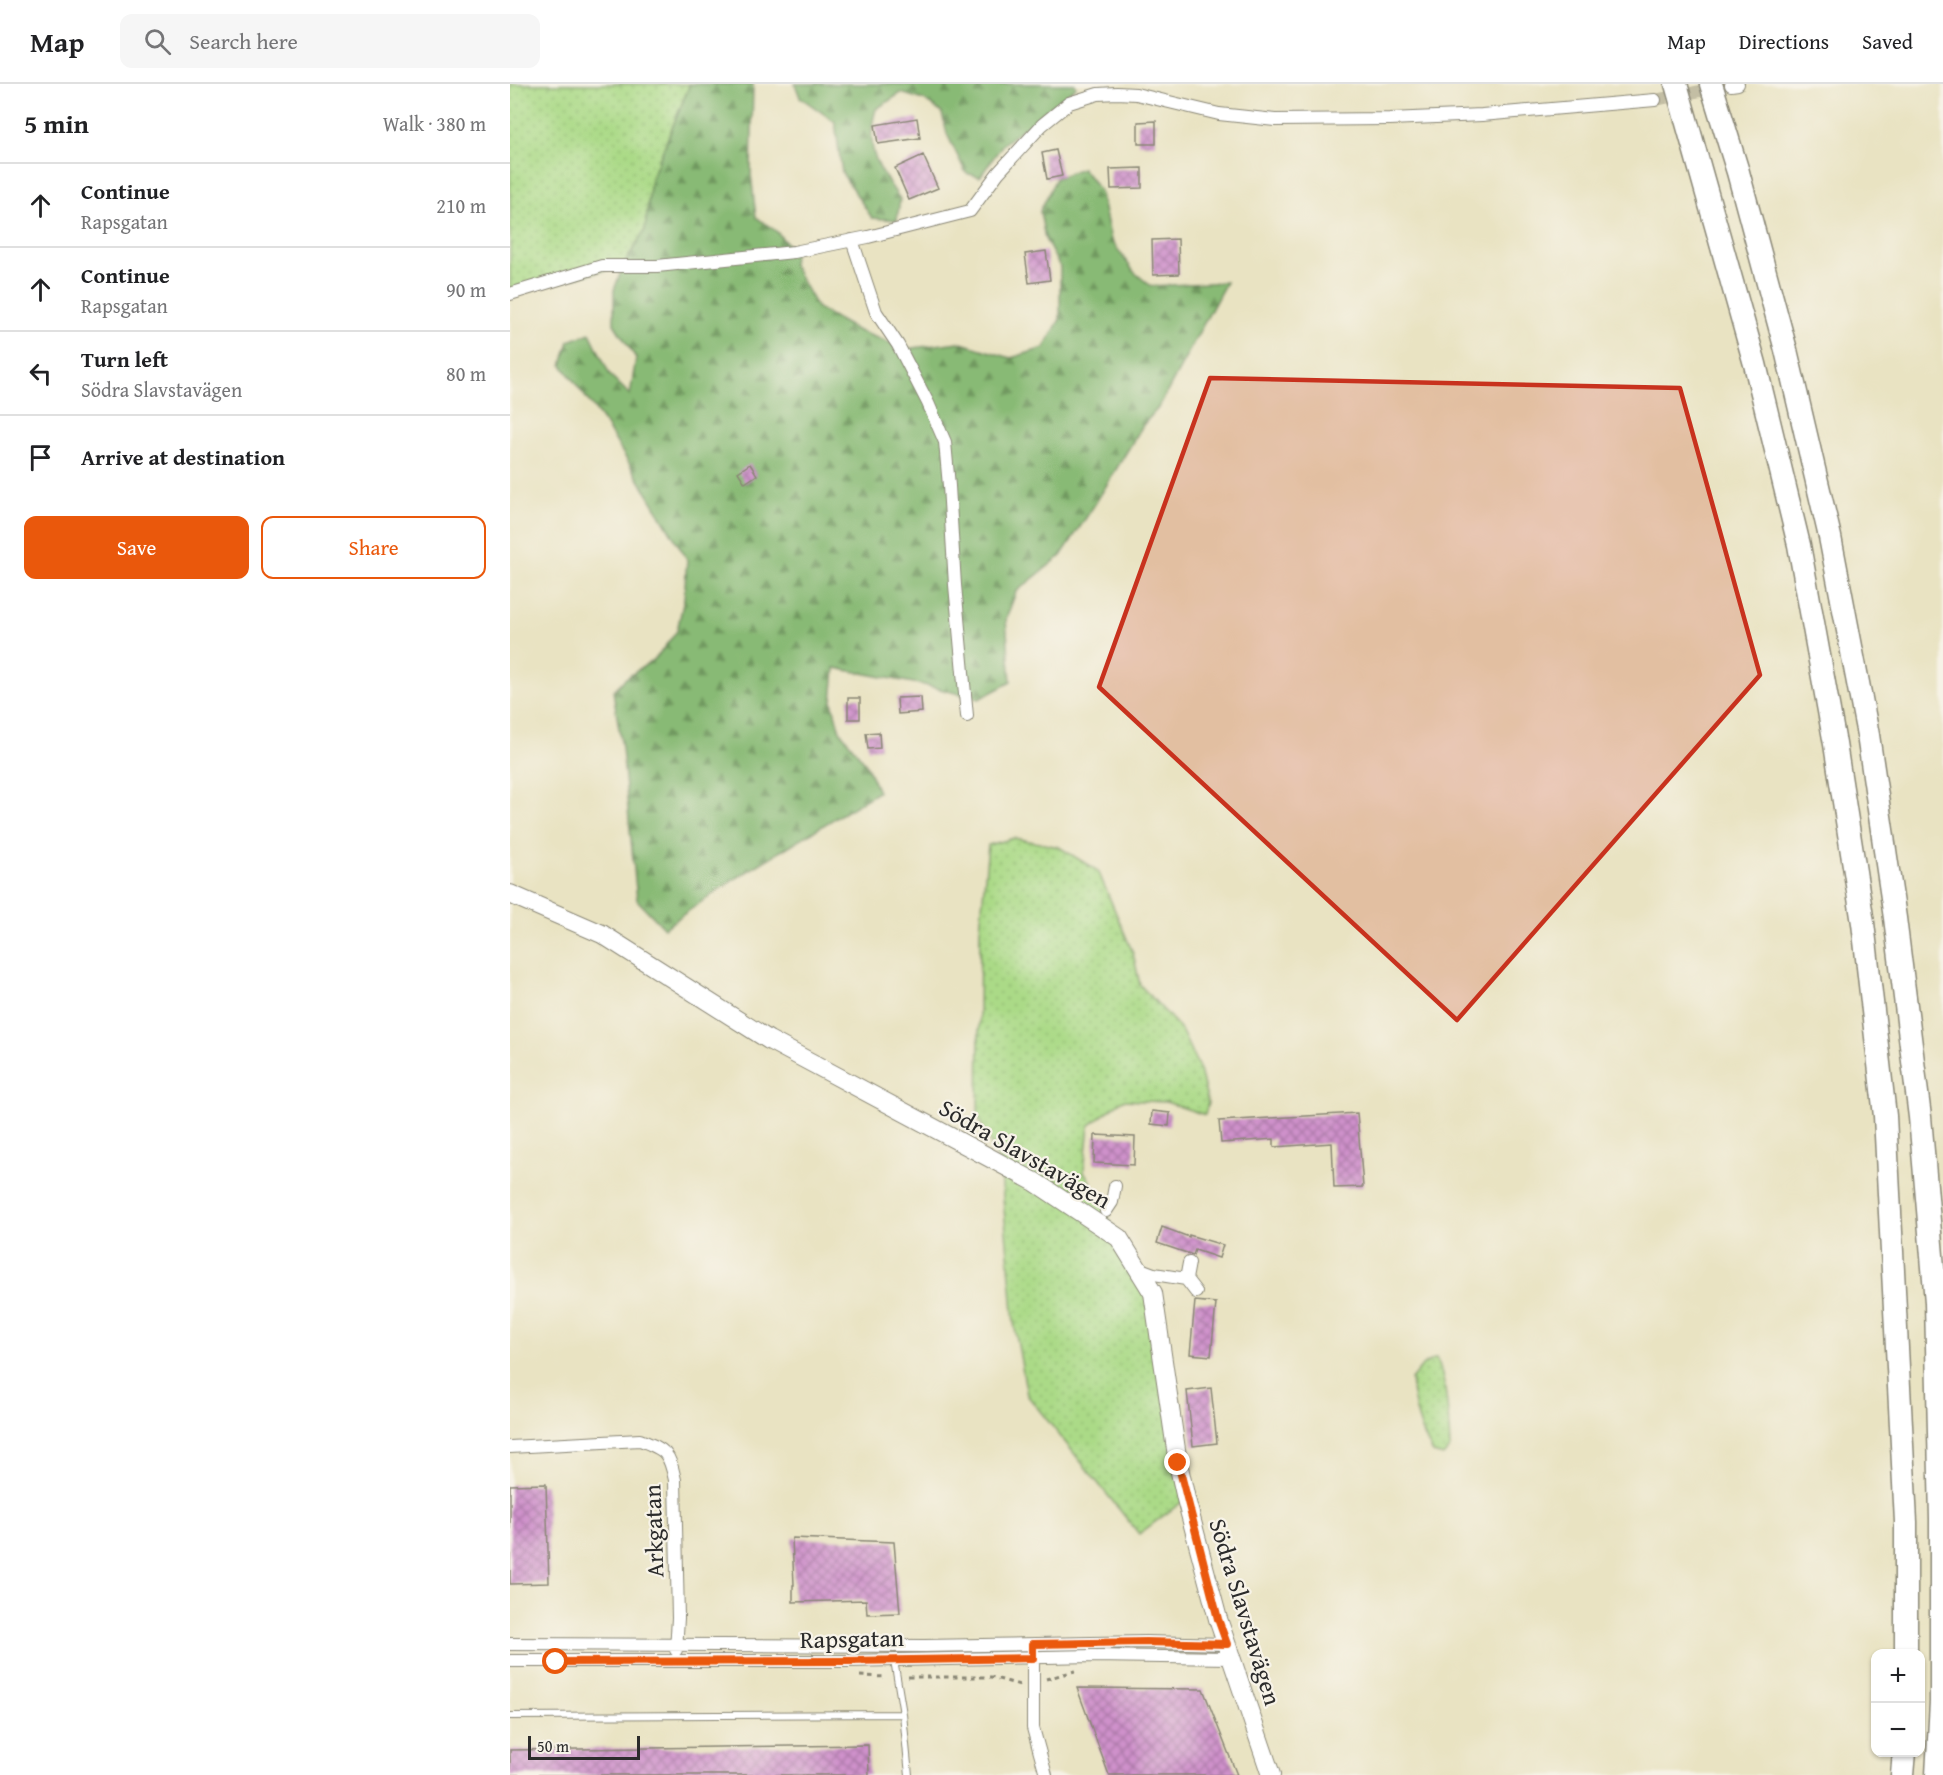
<!DOCTYPE html>
<meta charset="utf-8">
<style>
body{margin:0;font-family:"Gentium Book Plus",serif;background:#f6f6f6;color:#202124}
.controls{position:absolute;right:18px;bottom:18px;display:grid;overflow:hidden;border-radius:12px;box-shadow:0 2px 4px #0004}
.controls button{width:54px;height:54px;display:grid;place-items:center;padding:0;border:0;border-bottom:2px solid #e0e0e0;background:#fff;color:#202124;font:30px sans-serif}
.scale{position:absolute;left:18px;bottom:15px;width:112px;box-sizing:border-box;padding-left:6px;border:3px solid #2b2b2b;border-top:0;font-size:16px;line-height:21px;white-space:nowrap;color:#2b2b2b;-webkit-text-stroke:4px #f7f3e8;paint-order:stroke}
.stop{position:absolute;width:18px;height:18px;margin:-14px;border:4px solid #ea580c;border-radius:50%;background:#fff}
.stop.end{background:#ea580c;border-color:#fff;box-shadow:0 2px 6px #0008}
.list{margin:0;padding:0;list-style:none}
h2{display:flex;justify-content:space-between;align-items:center;height:78px;margin:0;padding:0 24px;font-size:26px}
h2 small{font-size:20px;font-weight:400;color:#757577}
.list li{display:grid;grid-template-columns:39px 1fr auto;gap:18px;align-items:center;box-sizing:border-box;height:84px;padding:0 24px;border-top:2px solid #e0e0e0}
.list b{display:block;font-size:22px;white-space:nowrap}
.list p{margin:0;font-size:20px;white-space:nowrap;color:#757577}
.list em{font-size:20px;font-style:normal;color:#757577}
.actions{display:flex;gap:12px;padding:18px 24px}
.actions a{flex:1;padding:14px 0;border:2px solid #ea580c;border-radius:12px;text-align:center;font-size:21px;color:#ea580c}
.actions .main{background:#ea580c;color:#fff}
.icon{flex:none;width:33px;height:33px;fill:none;stroke:currentColor;stroke-width:2;stroke-linecap:round;stroke-linejoin:round}
.map{position:relative;flex:none;width:1433px;height:1691px;overflow:hidden}
header{display:flex;align-items:center;gap:36px;box-sizing:border-box;height:84px;padding:0 30px;background:#fff;border-bottom:2px solid #e0e0e0}
header strong{font-size:28px}
nav{display:flex;gap:33px;margin-inline-start:auto;font-size:21px}
.search{width:420px;height:54px;background:#f6f6f6;display:flex;align-items:center;gap:15px;box-sizing:border-box;padding:0 21px;border-radius:12px;color:#757577;font-size:22px}
main{display:flex}
aside{flex:1;background:#fff}
.map>svg:first-child{display:block}
</style>
<header>
<strong>Map</strong>
<div class="search"><svg class="icon" aria-label="search" viewBox="0 0 24 24"><circle cx="10" cy="10" r="6"/><path d="M15 15l6 6"/></svg>Search here</div>
<nav><a>Map</a><a>Directions</a><a>Saved</a></nav>
</header>
<main>
<aside>
<h2>5 min<small>Walk · 380 m</small></h2>
<ul class="list">
<li><svg class="icon" aria-label="ahead" viewBox="0 0 24 24"><path d="M12 20V5M6 11l6-6 6 6"/></svg><div><b>Continue</b><p>Rapsgatan</p></div><em>210 m</em></li>
<li><svg class="icon" aria-label="ahead" viewBox="0 0 24 24"><path d="M12 20V5M6 11l6-6 6 6"/></svg><div><b>Continue</b><p>Rapsgatan</p></div><em>90 m</em></li>
<li><svg class="icon" aria-label="left" viewBox="0 0 24 24"><path d="M17 20v-9H6M10 6l-5 5 5 5"/></svg><div><b>Turn left</b><p>Södra Slavstavägen</p></div><em>80 m</em></li>
<li><svg class="icon" aria-label="arrive" viewBox="0 0 24 24"><path d="M6 21V4h12l-3 4 3 4H6"/></svg><div><b>Arrive at destination</b></div></li>
</ul>
<div class="actions"><a class="main">Save</a><a>Share</a></div>
</aside>
<div class="map">
<svg width="1433" height="1691" viewBox="0 0 1433 1691">
<defs>
<pattern id="green-dots" width="8" height="8" patternUnits="userSpaceOnUse" patternTransform="scale(1.5)"><rect width="8" height="8" fill="#abda87"/><path d="M2 2h.1M6 6h.1" fill="none" stroke="#93bb75" stroke-width="1.8" stroke-linecap="round"/></pattern>
<pattern id="forest-firs" width="22" height="20" patternUnits="userSpaceOnUse" patternTransform="scale(1.5)"><rect width="22" height="20" fill="#88ba74"/><path d="M5 1l3.5 6h-7zM16 11l3.5 6h-7z" fill="#6f975f"/></pattern>
<pattern id="building-cross-hatch" width="8" height="8" patternUnits="userSpaceOnUse" patternTransform="scale(1.5)"><rect width="8" height="8" fill="#cf91cb"/><path d="M0 0l8 8M0 8l8-8" fill="none" stroke="#a877a5"/></pattern>
</defs>
<rect width="100%" height="100%" fill="#f7f3e8"/>
<filter id="ink" filterUnits="userSpaceOnUse"><feTurbulence type="fractalNoise" baseFrequency=".0167" numOctaves="2"/><feDisplacementMap in="SourceGraphic" scale="12" xChannelSelector="R" yChannelSelector="G"/><feConvolveMatrix kernelMatrix="1 2 1 2 8 2 1 2 1" color-interpolation-filters="sRGB"/></filter>
<filter id="wash" filterUnits="userSpaceOnUse"><feTurbulence type="fractalNoise" baseFrequency=".008" numOctaves="4" result="noise"/><feDisplacementMap in="SourceGraphic" scale="24" xChannelSelector="R" yChannelSelector="G"/><feGaussianBlur stdDeviation="1.35" result="paint"/><feColorMatrix in="noise" values="0 0 0 0 0 0 0 0 0 0 0 0 0 0 0 0 0 1.4 0 .05"/><feComposite in="paint" operator="in"/></filter>
<g filter="url(#wash)">
<rect width="100%" height="100%" fill="#e9e3c2"/>
<path fill="url(#green-dots)" stroke="#6b8259" stroke-width="1.5" d="M0,0H180L141,96L135,146L113,182L0,210Z
M504,754L549,763L588,787L623,869L630,901L670,944L690,986L698,1019L695,1031L656,1018L613,1016L579,1042L574,1087L589,1113L609,1154L643,1209L676,1415L629,1450L517,1311L504,1239L490,1079L468,1033L470,845L478,761Z
M926,1274C937,1295 939,1340 940,1364L933,1372L923,1369C909,1345 904,1323 901,1296L913,1281Z"/>
<path fill="url(#forest-firs)" stroke="#5a7250" stroke-width="1.5" d="M180,0H243L241,90L246,133L266,147L284,168L283,181L307,224L346,246L396,265L448,258L501,274L534,264L550,235V183L535,155L530,127L546,94L572,84L590,107L601,156L624,188L641,202L716,198L649,323L633,341L585,420L551,472L506,508L496,535L501,598L469,615L414,601L325,584L322,618L330,647L356,680L368,708L220,798L154,844L127,816L112,664L103,607L116,594L145,575L167,547L174,515L177,475L94,338L52,281L59,257L80,249L100,291L120,311L126,274L104,240V206L113,182L135,146L141,96Z
M285,0H565L566,3L493,60L470,93L456,89L437,50L432,29L414,16L391,9L366,25C354,66 367,82 390,115L387,136L362,134L332,89L325,38L290,13Z"/>
<g id="blocks">
<path fill="url(#building-cross-hatch)" d="M407,34L410,54L368,60L365,41Z
M646,37V60H628V38Z
M546,66L552,92L537,95L532,69Z
M413,71L428,104L399,116L385,84Z
M632,84V104L601,105L600,85Z
M668,155L669,190L643,191L642,156Z
M536,167L540,196L519,199L515,170Z
M240,380L247,391L235,399L228,388Z
M411,613L412,628L388,630L387,614Z
M338,614H350V635H338Z
M369,648L370,664L358,665L356,649Z
M642,1027L660,1029L659,1042L641,1040Z
M847,1029L853,1103L824,1104L822,1059L764,1063V1055L711,1059L709,1037Z
M585,1051L625,1053L624,1081L584,1079Z
M652,1143L679,1153V1151L713,1161L709,1174L685,1166L683,1171L647,1159Z
M685,1217L706,1219L701,1272L680,1270Z
M701,1304L707,1359L683,1362L677,1307Z
M36,1400L39,1499L0,1500V1401Z
M282,1454L384,1458L390,1529L357,1530L356,1516L283,1518V1501H284Z
M567,1604L693,1605L727,1691H599Z
M358,1661L359,1691H0V1666Z"/>
</g>
</g>
<g filter="url(#ink)">
<use href="#blocks" fill-opacity="0" stroke="#8a8776" stroke-width="1.5"/>
<g fill="none" stroke-linecap="round" stroke-linejoin="round">
<path stroke="#c3bea4" stroke-width="12" stroke-dasharray="12 6" stroke-linecap="butt" d="M1145,16L1206,4"/>
<defs>
<path id="lane" d="M384,1576L393,1630
M0,1632L393,1630L399,1691"/>
<path id="street" d="M1221,1L1228,0
M342,156L366,228L388,261L418,319L435,358L439,402L445,501L457,632
M0,210L92,182H147L284,168L358,153L460,127L488,89L532,41L559,19L588,10L607,9L626,10L709,30L765,36L880,35L972,31L1145,16
M596,1127L602,1118L605,1102
M679,1179L676,1195L686,1208
M628,1184L644,1190L676,1195
M0,1363L130,1356C156,1366 159,1368 165,1396L168,1534L166,1566
M0,1560L415,1562L636,1558L717,1560
M523,1567V1644L536,1691
M0,1577H336L583,1572L721,1574"/>
<path id="secondary" d="M0,810L92,850L259,956L525,1098L609,1154L643,1209L668,1379L676,1415L708,1535L761,1691"/>
<path id="highway" d="M1166,0L1245,280L1289,461L1325,660L1353,839L1375,1032L1396,1438V1570
M1201,0L1228,88L1276,266L1320,453L1358,651L1385,834L1410,1033L1426,1218L1431,1435V1618L1427,1691
M1392,1691L1394,1668"/>
</defs>
<use href="#lane" stroke="#8a8776" stroke-width="8"/>
<use href="#street" stroke="#8a8776" stroke-width="14"/>
<use href="#secondary" stroke="#8a8776" stroke-width="20"/>
<use href="#highway" stroke="#8a8776" stroke-width="25"/>
<path stroke="#8a8776" stroke-width="3" stroke-dasharray="4.5 4.5" stroke-linecap="butt" d="M350,1592L376,1593
M398,1593H481L510,1601
M536,1595L565,1587"/>
<use href="#lane" stroke="#fff" stroke-width="6"/>
<use href="#street" stroke="#fff" stroke-width="12"/>
<use href="#secondary" stroke="#fff" stroke-width="18"/>
<use href="#highway" stroke="#fff" stroke-width="22"/>
</g>
</g>
<g fill="none" stroke-linecap="round" stroke-linejoin="round" filter="url(#ink)">
<path stroke="#ea580c" stroke-width="8" d="M46,1578L336,1577L523,1574V1560L636,1558L717,1560L708,1535L668,1379"/>
</g>
<path fill="#c8321e" fill-opacity="0.2" stroke="#c8321e" stroke-width="4.5" stroke-linejoin="round" d="M700,294L1170,304L1250,591L947,936L589,603Z"/>
<g text-anchor="middle" stroke-width="4.5" stroke-linejoin="round" paint-order="stroke">
<g font-size="24" fill="#2b2b2b" stroke="#f7f3e8">
<text transform="translate(515 1070) rotate(30)" y="8">Södra Slavstavägen</text>
<text transform="translate(144 1447) rotate(-92)" y="8">Arkgatan</text>
<text transform="translate(735 1528) rotate(73)" y="8">Södra Slavstavägen</text>
<text transform="translate(342 1555) rotate(-1)" y="8">Rapsgatan</text>
</g>
</g>
</svg>
<div class="controls">
<button>+</button>
<button>−</button>
</div>
<div class="scale">50 m</div>
<div class="stop" style="left:46px;top:1578px"></div>
<div class="stop end" style="left:668px;top:1379px"></div>
</div>
</main>
